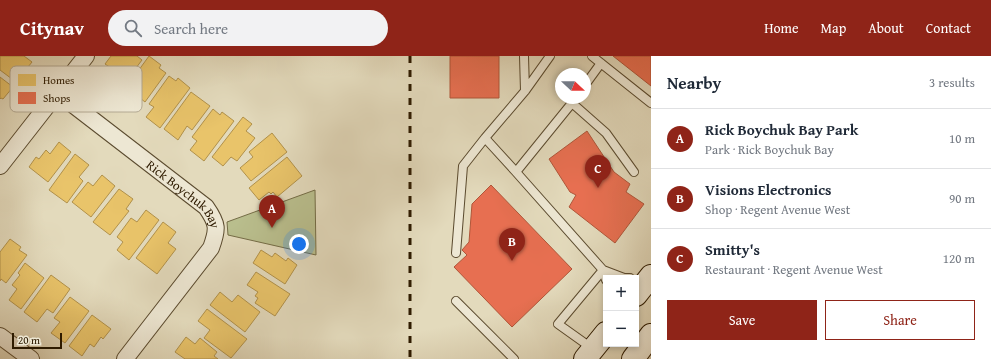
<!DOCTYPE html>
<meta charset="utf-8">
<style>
body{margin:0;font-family:"Gentium Book Plus",serif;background:#f2f2f3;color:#1f2937}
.controls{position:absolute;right:12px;bottom:12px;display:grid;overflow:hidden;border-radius:0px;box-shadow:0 2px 6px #0003}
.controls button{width:36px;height:36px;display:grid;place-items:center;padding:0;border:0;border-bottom:1px solid #e0e1e3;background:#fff;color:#1f2937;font:20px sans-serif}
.compass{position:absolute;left:555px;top:12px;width:36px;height:36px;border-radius:50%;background:#fff;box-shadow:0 2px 6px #0003;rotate:112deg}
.scale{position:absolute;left:12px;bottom:10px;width:50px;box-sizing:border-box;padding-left:4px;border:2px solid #2e1b00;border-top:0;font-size:11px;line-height:14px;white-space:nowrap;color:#2e1b00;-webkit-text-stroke:3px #ede7d3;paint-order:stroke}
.you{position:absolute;left:299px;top:188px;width:14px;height:14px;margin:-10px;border:3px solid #fff;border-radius:50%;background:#1a73e8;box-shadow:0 0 0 6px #1a73e833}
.badge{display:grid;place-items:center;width:26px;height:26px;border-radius:50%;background:#8f2418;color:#fff;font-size:13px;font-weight:700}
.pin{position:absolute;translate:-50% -33px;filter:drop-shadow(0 1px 2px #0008)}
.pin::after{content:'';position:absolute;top:21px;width:14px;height:12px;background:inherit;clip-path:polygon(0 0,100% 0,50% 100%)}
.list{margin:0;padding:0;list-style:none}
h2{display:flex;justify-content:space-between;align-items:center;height:52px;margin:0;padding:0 16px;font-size:17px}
h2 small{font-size:13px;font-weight:400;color:#747a83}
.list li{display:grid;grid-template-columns:26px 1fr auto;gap:12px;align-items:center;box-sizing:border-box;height:60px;padding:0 16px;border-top:1px solid #e0e1e3}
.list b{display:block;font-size:15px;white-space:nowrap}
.list p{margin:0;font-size:13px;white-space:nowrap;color:#747a83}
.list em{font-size:13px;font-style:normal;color:#747a83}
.actions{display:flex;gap:8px;padding:12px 16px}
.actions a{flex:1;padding:9px 0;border:1px solid #8f2418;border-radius:0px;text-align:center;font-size:14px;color:#8f2418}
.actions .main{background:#8f2418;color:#fff}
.icon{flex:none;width:22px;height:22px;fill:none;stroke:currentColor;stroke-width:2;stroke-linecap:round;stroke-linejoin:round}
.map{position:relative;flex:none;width:651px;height:303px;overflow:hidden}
header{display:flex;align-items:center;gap:24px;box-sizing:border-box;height:56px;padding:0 20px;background:#8f2418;color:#fff}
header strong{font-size:19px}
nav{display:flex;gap:22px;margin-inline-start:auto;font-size:14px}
.search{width:280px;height:36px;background:#f2f2f3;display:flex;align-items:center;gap:10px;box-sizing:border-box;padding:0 14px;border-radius:22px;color:#747a83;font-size:15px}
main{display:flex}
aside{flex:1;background:#fff}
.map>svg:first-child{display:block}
</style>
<header>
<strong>Citynav</strong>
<div class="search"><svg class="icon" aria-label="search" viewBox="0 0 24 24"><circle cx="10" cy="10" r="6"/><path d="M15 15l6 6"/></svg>Search here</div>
<nav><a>Home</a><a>Map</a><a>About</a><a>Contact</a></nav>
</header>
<main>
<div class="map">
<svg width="651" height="303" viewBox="0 0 651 303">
<rect width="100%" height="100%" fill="#e3dabc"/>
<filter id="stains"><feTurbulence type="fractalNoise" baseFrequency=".005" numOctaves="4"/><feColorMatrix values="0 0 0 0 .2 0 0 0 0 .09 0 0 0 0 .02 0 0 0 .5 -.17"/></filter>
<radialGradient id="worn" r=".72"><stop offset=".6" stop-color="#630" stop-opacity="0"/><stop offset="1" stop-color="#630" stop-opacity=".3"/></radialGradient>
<path fill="#b9be8d" stroke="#746c46" d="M315,134L316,199L228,179L227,166Z"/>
<path fill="#e9c46a" stroke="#b1914a" d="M0,0H24L32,6L16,26L0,14Z
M111,0H137L142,4L117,37L104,28L114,14L105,8Z
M149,0L161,9L159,12L166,17L145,46L140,42L134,51L120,40Z
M169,20L176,25L178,22L190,32L160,72L146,61L154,51L149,48Z
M0,21L13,31L3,43L1,42L0,43Z
M191,36L210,50L192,74L187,70L178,84L164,73Z
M213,53L220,59L222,56L234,65L204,105L190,94L197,85L192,81Z
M243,61L252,68L246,75L255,82L237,105L231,101L223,110L212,101Z
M272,77L287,96L251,125L240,112L253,101L249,96Z
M59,86L71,96L48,126L29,111L36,101L39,103L46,94L50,98Z
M75,98L89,109L79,121L83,125L67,147L49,134Z
M287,101L302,120L277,141L273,136L271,138L269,136L259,144L249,132Z
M102,119L115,130L91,161L72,146L88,126L93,130Z
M119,133L133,143L126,153L129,155L110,179L93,166Z
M146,154L159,164L129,204L117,194L123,186L117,181L131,162L137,166Z
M163,166L176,176L168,187L176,193L157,218L136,202Z
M10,183L21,191L19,194L27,199L6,227L1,223L0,225V196Z
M261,194L272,201L275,197L286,205L288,202L297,209L285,228L253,207Z
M25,207L44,222L21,253L9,244L17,233L12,229L20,219L18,217Z
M256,216L290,238L275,260L255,247L258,242L255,240L258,236L247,229Z
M51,219L70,233L53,257L47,253L37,266L24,256Z
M220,236L232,246L238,239L260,256L245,276L210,249Z
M70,241L89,255L65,287L51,277L60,266L54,262Z
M207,253L247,283L231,302L204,282L210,274L198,265Z
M92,259L111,273L103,283L101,281L94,291L90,288L82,300L69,290Z
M186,281L195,288L200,282L217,296L214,300L218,303H185L175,296Z"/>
<path fill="#e76f51" stroke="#b05639" d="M450,0H499V42H450Z
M613,0H651V30Z
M587,75L614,116L630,128L626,136L644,148L615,187L569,151L576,139L570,136L549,103Z
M491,129L572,213L512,271L454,211L467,199L462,194L469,186L472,148Z"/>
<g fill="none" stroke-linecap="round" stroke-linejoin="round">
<defs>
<path id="lane" d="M524,0L525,35
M592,0L651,47
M585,29L601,7
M576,42L516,116L603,214L558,268L593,293
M572,47L606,77L634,116
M516,116L485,82L525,35L550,0
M456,197L463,110L485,82
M603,214L624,222H630
M603,214L606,224
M456,245L514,303"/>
<g id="street">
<path id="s1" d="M58,37L206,151C218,168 218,173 211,192L125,303"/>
<path d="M0,110L86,0"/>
<path d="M0,280L31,303"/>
</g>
<path id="secondary" d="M636,239L651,220
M585,303L606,277
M633,303L651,279"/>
</defs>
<use href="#lane" stroke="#5b4b2f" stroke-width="10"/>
<use href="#street" stroke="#5b4b2f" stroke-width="18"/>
<use href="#secondary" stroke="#2e1b00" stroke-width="24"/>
<use href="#lane" stroke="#ede7d3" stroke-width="8"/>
<use href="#street" stroke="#ede7d3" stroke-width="16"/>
<use href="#secondary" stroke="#ede7d3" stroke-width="22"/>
<path stroke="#2e1b00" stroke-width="3" stroke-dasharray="7 7" stroke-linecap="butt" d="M410,0V303"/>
</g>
<g text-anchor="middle" stroke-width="4" stroke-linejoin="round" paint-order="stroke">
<g font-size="13" fill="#2e1b00" stroke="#ede7d3">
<text dy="5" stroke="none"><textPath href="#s1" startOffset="162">Rick Boychuk Bay</textPath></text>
</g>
</g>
<rect x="10" y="10" width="132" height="46" rx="6" fill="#ede7d3" stroke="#b4aa94" stroke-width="1"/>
<rect x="18" y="18" width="18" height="12" fill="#e9c46a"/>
<rect x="18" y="36" width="18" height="12" fill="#e76f51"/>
<g font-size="11" fill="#2e1b00">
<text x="43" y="28">Homes</text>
<text x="43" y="46">Shops</text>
</g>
<rect width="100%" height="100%" filter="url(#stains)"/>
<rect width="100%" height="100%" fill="url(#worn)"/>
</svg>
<div class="controls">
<button>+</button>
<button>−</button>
</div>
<svg class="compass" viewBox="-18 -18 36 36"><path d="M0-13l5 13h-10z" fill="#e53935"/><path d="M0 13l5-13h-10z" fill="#747a83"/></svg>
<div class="scale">20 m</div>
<div class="you"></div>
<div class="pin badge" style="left:272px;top:172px">A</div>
<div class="pin badge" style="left:512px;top:205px">B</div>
<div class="pin badge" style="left:598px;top:132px">C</div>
</div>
<aside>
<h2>Nearby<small>3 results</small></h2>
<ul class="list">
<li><span class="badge">A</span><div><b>Rick Boychuk Bay Park</b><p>Park · Rick Boychuk Bay</p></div><em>10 m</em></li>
<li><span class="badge">B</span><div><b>Visions Electronics</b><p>Shop · Regent Avenue West</p></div><em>90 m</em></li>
<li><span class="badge">C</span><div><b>Smitty's</b><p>Restaurant · Regent Avenue West</p></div><em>120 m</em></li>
</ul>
<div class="actions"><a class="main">Save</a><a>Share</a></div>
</aside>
</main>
